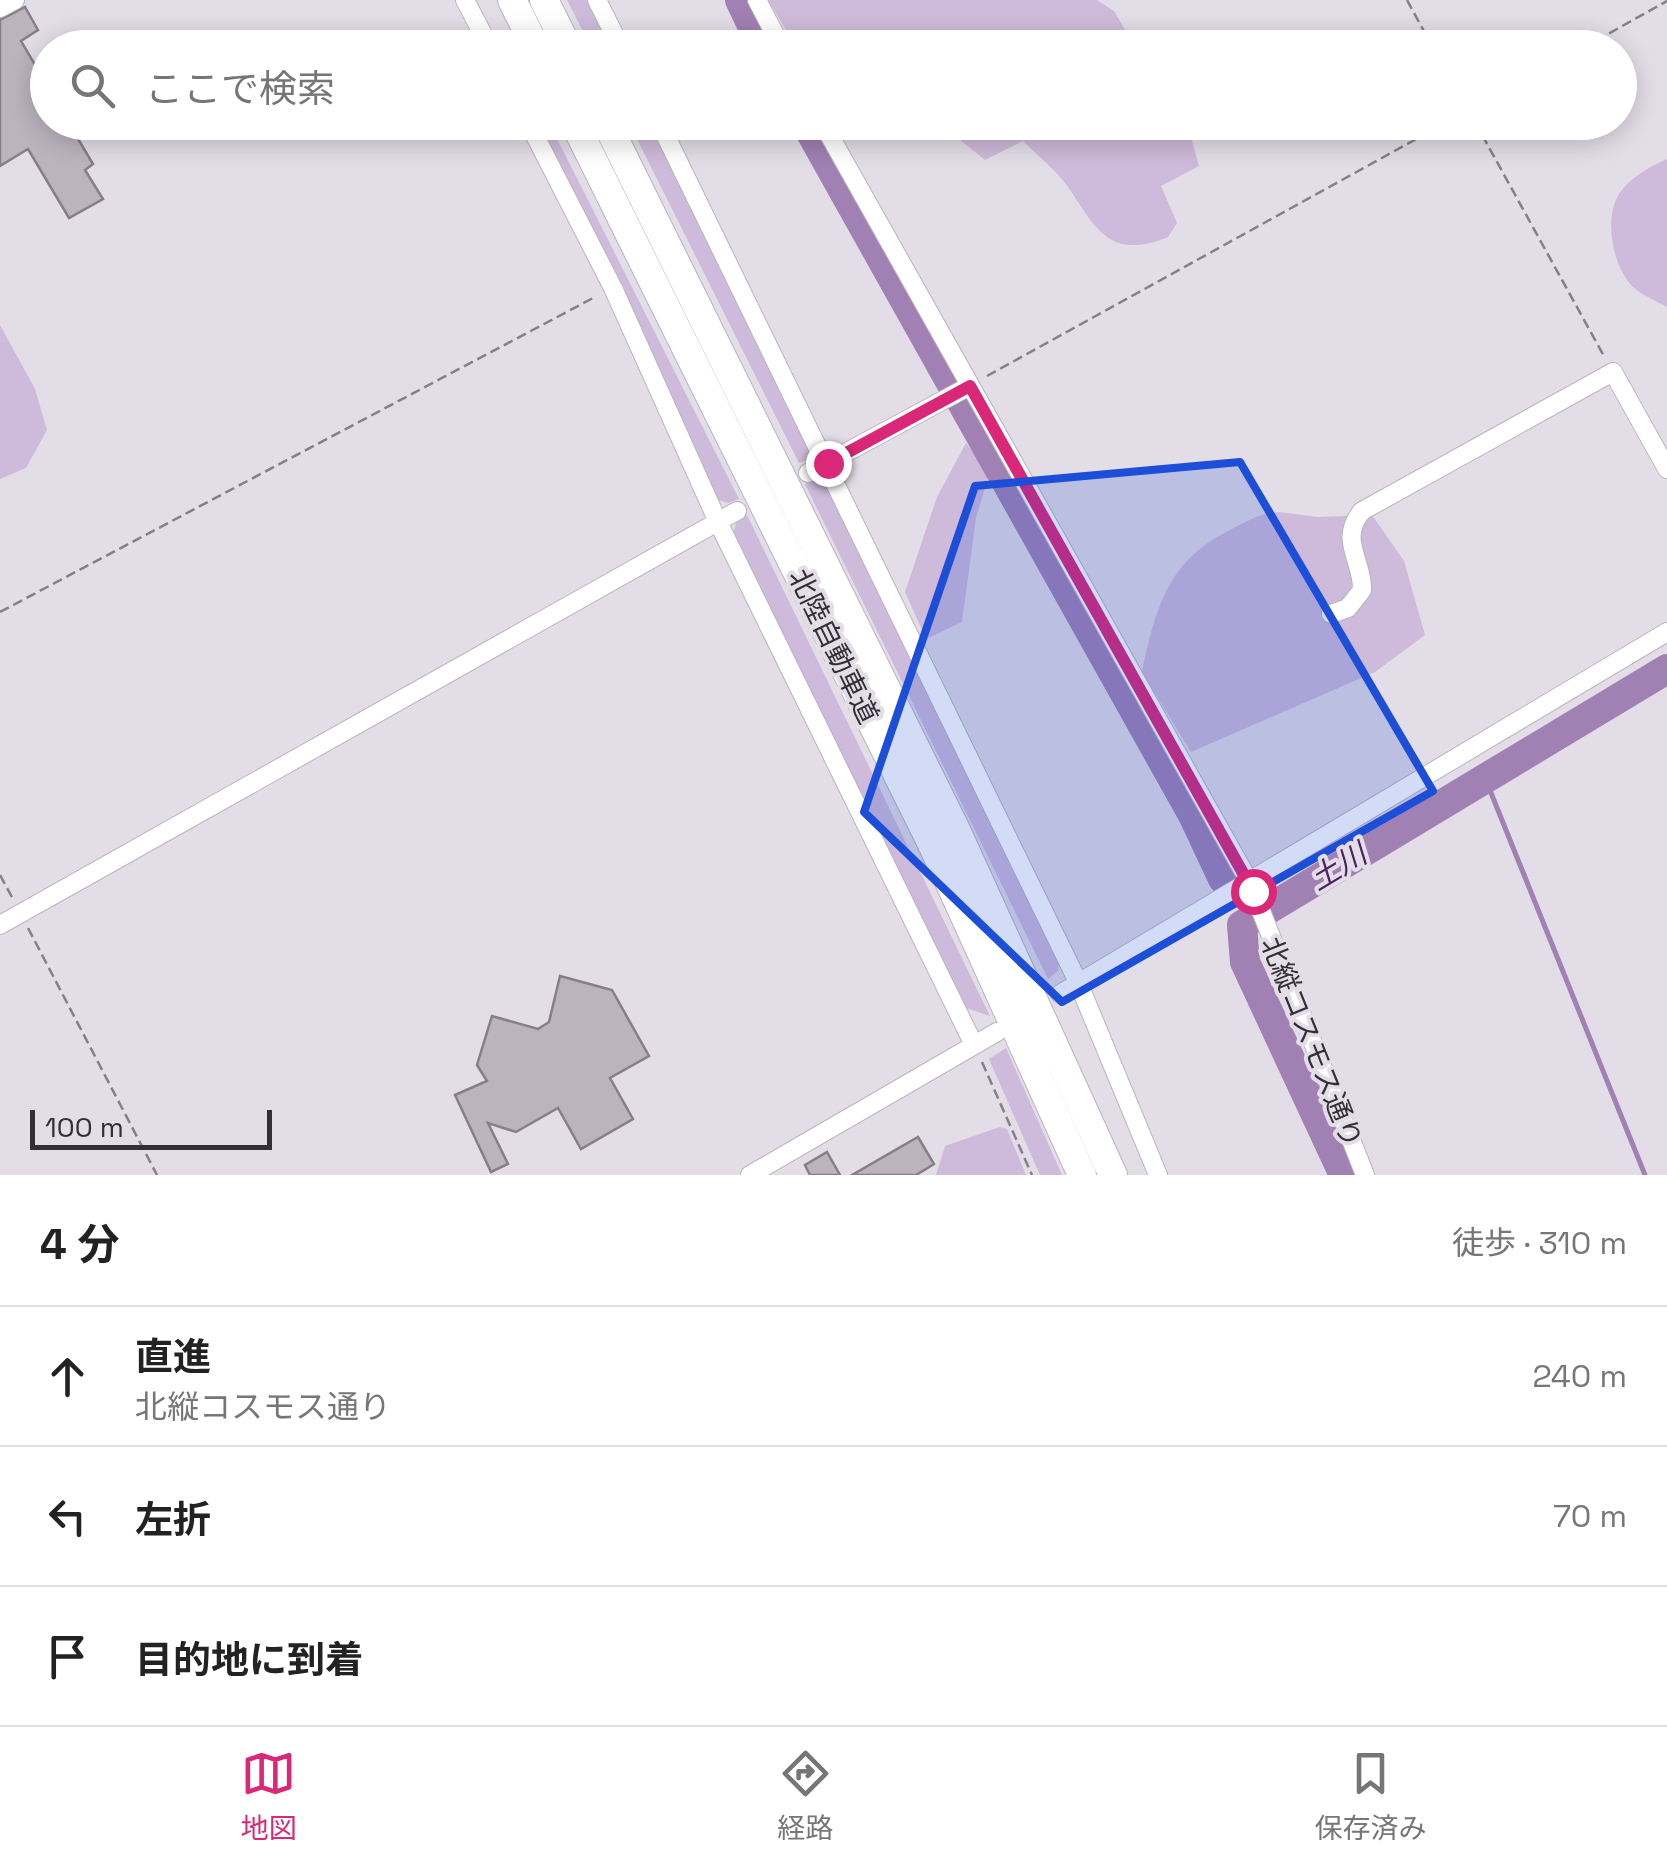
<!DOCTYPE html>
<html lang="ja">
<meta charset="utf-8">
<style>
body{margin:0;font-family:"Space Grotesk","Noto Sans JP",sans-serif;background:#f6f6f6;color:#222}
.scale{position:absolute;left:30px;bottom:25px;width:242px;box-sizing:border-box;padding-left:10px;border:5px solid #323034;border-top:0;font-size:28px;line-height:35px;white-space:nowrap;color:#323034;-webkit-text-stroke:8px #e3dde7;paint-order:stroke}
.stop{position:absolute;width:30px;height:30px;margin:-22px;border:8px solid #db2777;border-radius:50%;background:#fff}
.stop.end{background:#db2777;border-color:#fff;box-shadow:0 2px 10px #0008}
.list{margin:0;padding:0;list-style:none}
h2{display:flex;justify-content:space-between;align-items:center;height:130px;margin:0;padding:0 40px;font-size:42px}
h2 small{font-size:32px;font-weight:400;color:#767676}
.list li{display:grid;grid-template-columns:65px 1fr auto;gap:30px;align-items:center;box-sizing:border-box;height:140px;padding:0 40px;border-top:2px solid #e0e0e0}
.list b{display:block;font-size:38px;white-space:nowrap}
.list p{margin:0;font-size:32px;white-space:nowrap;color:#767676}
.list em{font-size:32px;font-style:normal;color:#767676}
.icon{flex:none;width:55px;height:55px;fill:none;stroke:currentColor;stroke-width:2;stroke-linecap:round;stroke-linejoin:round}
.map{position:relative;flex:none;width:1667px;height:1175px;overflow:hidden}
.search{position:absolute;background:#fff;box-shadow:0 5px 25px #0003;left:30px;right:30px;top:30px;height:110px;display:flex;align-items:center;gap:25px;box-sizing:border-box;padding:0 35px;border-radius:55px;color:#767676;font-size:38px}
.sheet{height:550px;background:#fff}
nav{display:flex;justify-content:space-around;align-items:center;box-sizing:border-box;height:140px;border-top:2px solid #e0e0e0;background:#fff;font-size:28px;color:#767676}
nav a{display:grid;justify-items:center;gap:5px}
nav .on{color:#db2777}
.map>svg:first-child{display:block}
</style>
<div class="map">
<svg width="1667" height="1175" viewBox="0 0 1667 1175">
<rect width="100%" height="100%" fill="#e3dde7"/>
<path fill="#cebada" d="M567,0H587L612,47H591Z
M768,0H1097L1114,11L1135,47L846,48L841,44L796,47Z
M524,123H549L739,499L728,503L713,498Z
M629,123H650L812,442L809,459L799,463Z
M939,123H1187L1199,166L1161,186L1177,223L1168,237C1109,261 1096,228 1068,187C1056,170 1038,156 1023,141L985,160Z
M1667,159V307C1656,301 1642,295 1633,287C1612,266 1602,214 1622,190C1634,175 1650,167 1667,159Z
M0,325L35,389L47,430L26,468L0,479Z
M966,443L989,474L976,518L962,622L926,639L905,592L937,497Z
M820,479L833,485L1060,952L1058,971L1048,979L805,484Z
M1279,512L1317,517L1372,515L1404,561L1425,635L1375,672L1191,752L1142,672C1156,608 1167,562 1228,531C1245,522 1260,513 1279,512Z
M747,515L990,1016L963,1007L733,534L737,521Z
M1006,1048L1062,1175H1040L989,1059Z
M1000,1127L1007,1129L1026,1175H936L945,1146Z"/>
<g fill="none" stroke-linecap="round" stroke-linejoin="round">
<path stroke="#a180b3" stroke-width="5" d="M1485,778L1645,1175"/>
<path stroke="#a180b3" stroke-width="30" d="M740,0L763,48
M805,122L1193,815L1223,879
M1344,1175L1245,962L1242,925L1667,669"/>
</g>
<path fill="#bbb4bf" stroke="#857f88" stroke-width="2.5" d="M25,7L38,30L21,41L48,87V122H68L93,164L85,170L103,199L69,218L28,149L0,166V20Z
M560,976L612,990L649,1056L610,1078L633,1119L581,1149L558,1108L516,1132L488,1123L508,1164L491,1172L455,1095L487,1081L477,1065L492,1016L538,1029L549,1022Z
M918,1137L934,1164L916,1175H852Z
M827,1152L840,1175H810L805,1165Z"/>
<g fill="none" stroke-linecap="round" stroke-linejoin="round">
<defs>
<path id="minor" d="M465,0L490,48
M597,0L621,48
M757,0L782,48
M0,8L15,0
M528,122L613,288L718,522L974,1045
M659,122L1078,982L1158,1175
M822,122L1250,883L1365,1175
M808,473L964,389
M1331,614L1348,608L1362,590C1363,560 1338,540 1362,511L1613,372L1667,469
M0,925L737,511
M1060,994L1667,632
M750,1175L997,1032"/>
<path id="highway" d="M512,0L536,48
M544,0L568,48
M574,122L932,844L1082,1175
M606,122L956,830L1113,1175"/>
</defs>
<use href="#minor" stroke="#bab4be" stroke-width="20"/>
<use href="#highway" stroke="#bab4be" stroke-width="30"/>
<path stroke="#848087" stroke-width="2.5" stroke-dasharray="10 5" stroke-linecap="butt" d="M1407,0L1433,48
M1583,48L1667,1
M1475,122L1605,358
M987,376L1447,122
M0,612L595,297
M0,875L13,899
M28,928L157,1175
M982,1062L1032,1175"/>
<use href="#minor" stroke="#fff" stroke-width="18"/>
<use href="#highway" stroke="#fff" stroke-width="28"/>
</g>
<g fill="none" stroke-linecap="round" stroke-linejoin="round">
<path stroke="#db2777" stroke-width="12" d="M828,463L970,386L1253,891"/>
</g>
<path fill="#1d4ed8" fill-opacity="0.2" stroke="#1d4ed8" stroke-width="8" stroke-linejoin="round" d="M1240,462L1433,791L1062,1002L864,812L975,486Z"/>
<g text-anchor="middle" stroke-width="8" stroke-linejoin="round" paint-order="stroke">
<g font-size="28" fill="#323034" stroke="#e3dde7">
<text transform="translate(834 646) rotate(64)" y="10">北陸自動車道</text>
<text transform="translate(1312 1042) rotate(68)" y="10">北縦コスモス通り</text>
</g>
<g font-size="30" font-style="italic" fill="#4d2261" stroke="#e3dde7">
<text transform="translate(1338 867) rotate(-31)" y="10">土川</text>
</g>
</g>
</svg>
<div class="scale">100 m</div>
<div class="stop" style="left:1253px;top:891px"></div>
<div class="stop end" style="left:828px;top:463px"></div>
<div class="search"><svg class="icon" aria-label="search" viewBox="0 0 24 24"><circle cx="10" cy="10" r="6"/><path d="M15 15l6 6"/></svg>ここで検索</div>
</div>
<section class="sheet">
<h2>4 分<small>徒歩 · 310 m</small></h2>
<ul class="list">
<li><svg class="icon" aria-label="ahead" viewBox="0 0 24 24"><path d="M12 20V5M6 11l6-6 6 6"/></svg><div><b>直進</b><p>北縦コスモス通り</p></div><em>240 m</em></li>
<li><svg class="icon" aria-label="left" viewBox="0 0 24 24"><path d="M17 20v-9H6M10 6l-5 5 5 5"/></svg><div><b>左折</b></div><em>70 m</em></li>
<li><svg class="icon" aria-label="arrive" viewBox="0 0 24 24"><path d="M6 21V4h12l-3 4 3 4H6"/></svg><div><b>目的地に到着</b></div></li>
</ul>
</section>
<nav>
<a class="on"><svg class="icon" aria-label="map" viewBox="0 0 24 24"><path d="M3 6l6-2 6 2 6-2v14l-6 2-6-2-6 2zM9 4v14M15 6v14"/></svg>地図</a>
<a><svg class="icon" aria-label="directions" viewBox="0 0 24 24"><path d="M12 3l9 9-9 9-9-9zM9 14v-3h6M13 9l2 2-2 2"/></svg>経路</a>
<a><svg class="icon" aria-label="saved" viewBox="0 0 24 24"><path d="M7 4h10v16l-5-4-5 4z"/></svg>保存済み</a>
</nav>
